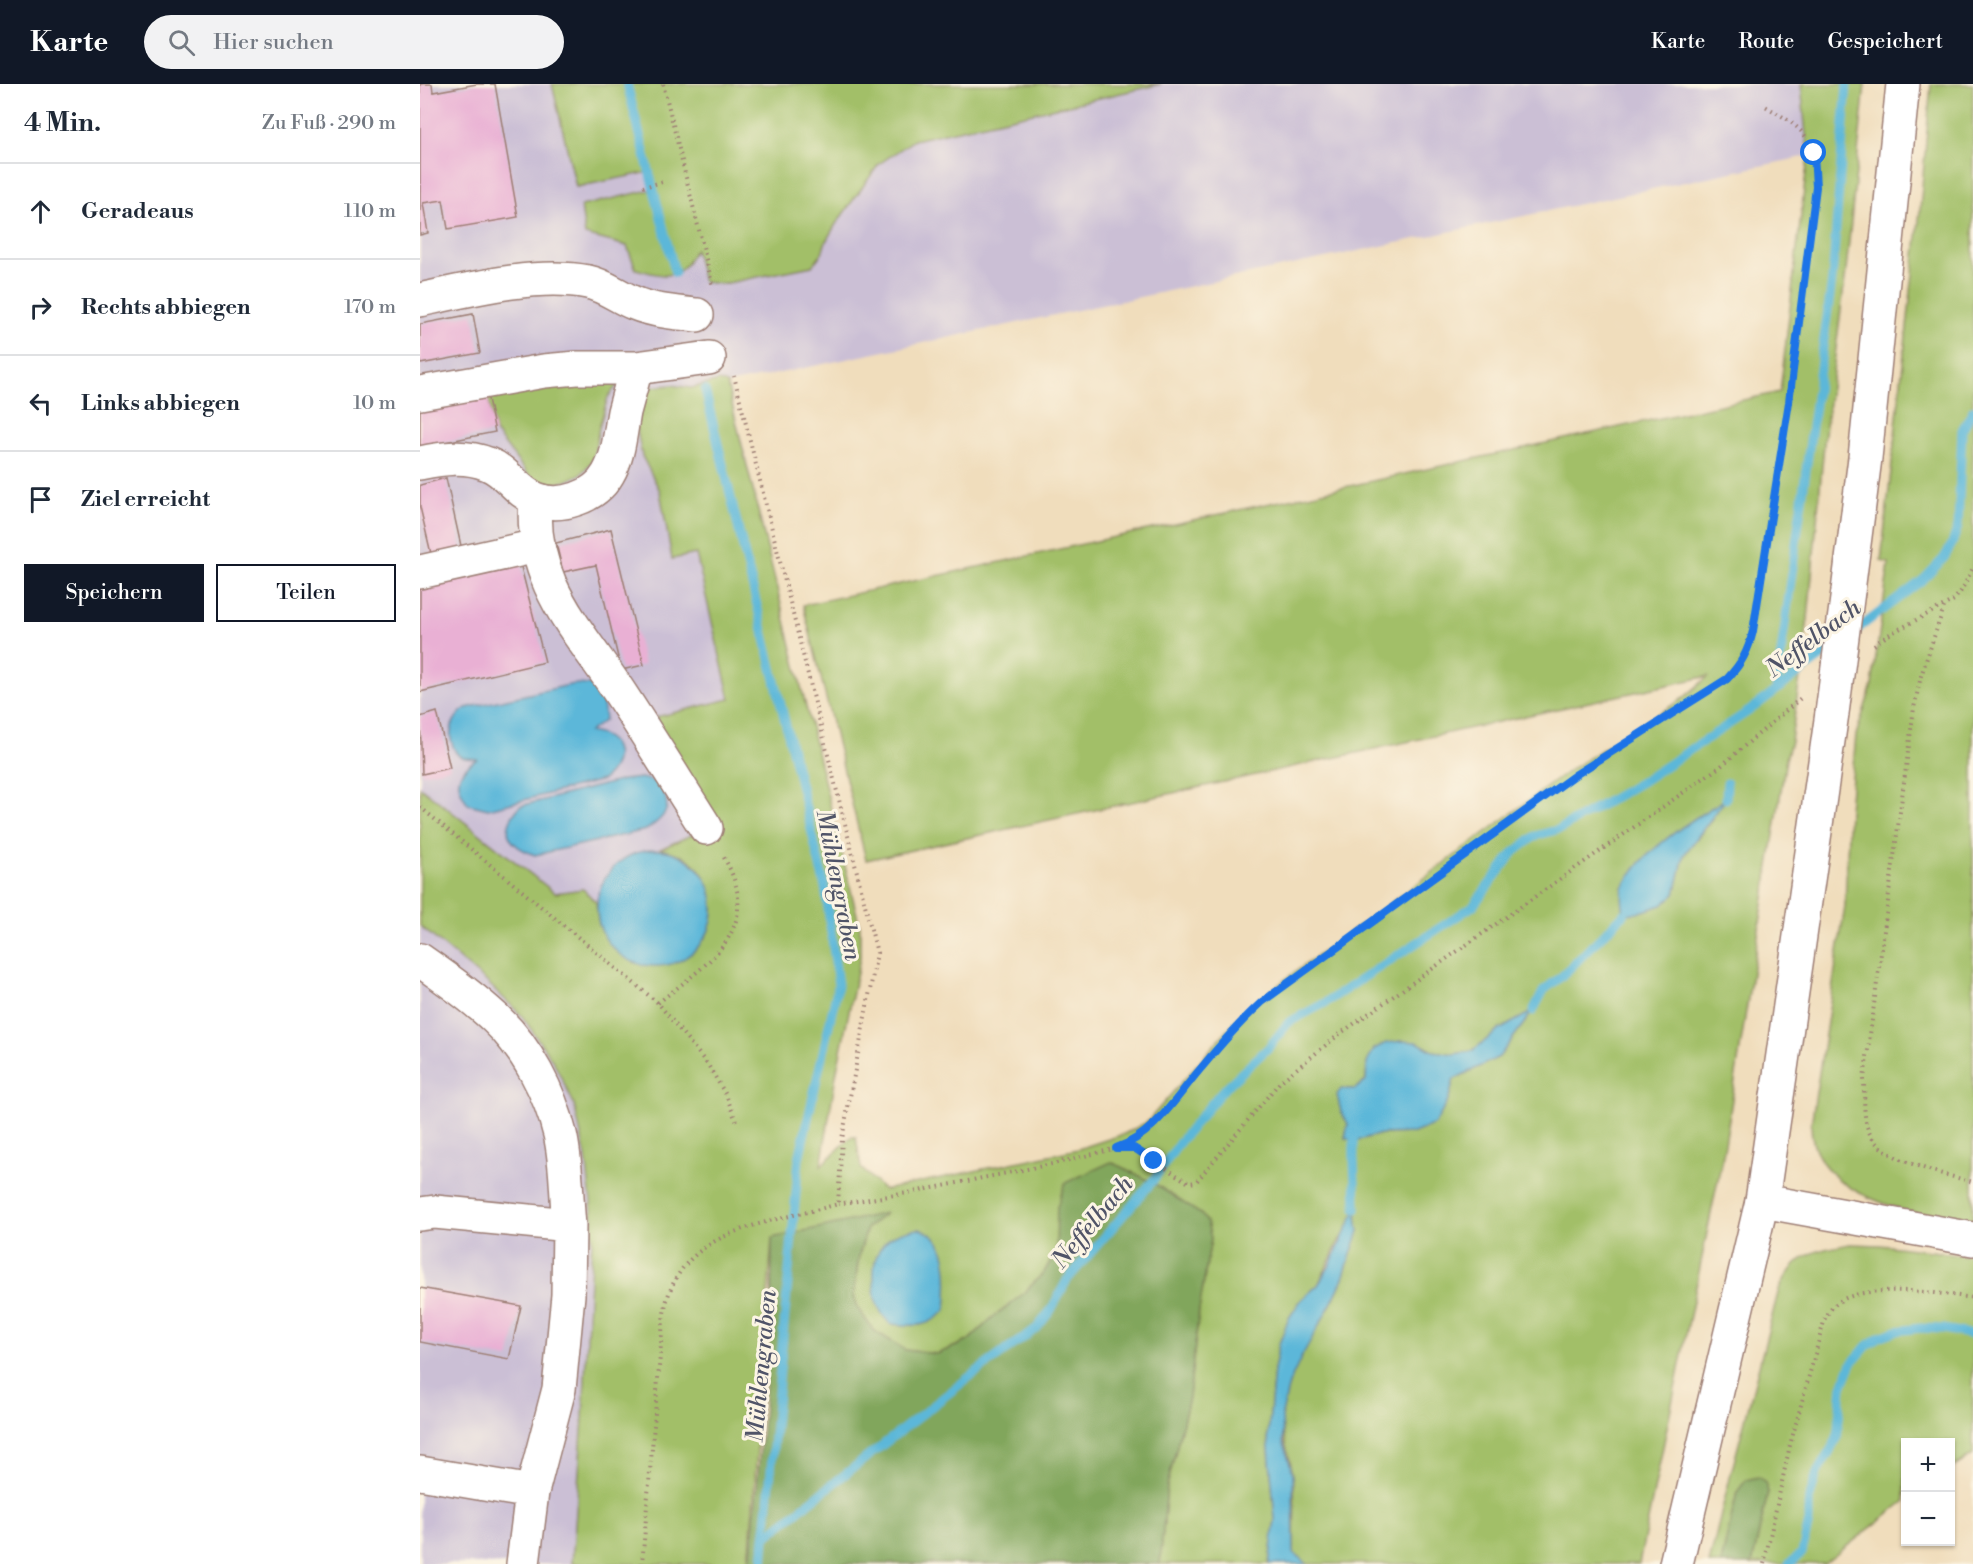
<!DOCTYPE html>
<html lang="de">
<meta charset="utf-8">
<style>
body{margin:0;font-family:"Libre Bodoni",serif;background:#f2f2f3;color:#1f2937}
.controls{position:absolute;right:18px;bottom:18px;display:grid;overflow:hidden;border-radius:0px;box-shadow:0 2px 4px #0004}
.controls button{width:54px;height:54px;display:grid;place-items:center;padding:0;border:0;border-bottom:2px solid #e0e1e3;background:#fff;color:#1f2937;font:30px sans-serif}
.stop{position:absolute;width:18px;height:18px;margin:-14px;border:4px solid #1a73e8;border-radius:50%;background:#fff}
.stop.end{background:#1a73e8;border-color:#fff;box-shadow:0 2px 6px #0008}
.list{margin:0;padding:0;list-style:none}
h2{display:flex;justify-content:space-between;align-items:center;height:78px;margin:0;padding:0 24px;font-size:26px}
h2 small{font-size:20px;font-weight:400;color:#747a83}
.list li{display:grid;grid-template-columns:39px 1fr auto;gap:18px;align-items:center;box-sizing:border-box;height:96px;padding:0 24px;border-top:2px solid #e0e1e3}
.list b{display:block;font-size:22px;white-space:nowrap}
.list em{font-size:20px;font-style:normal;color:#747a83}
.actions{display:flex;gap:12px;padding:18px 24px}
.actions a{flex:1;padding:14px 0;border:2px solid #111827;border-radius:0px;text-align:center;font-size:21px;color:#111827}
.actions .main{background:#111827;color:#fff}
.icon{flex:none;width:33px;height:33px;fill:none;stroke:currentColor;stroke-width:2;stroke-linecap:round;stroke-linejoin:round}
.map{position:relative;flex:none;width:1553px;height:1480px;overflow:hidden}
header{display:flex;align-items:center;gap:36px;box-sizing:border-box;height:84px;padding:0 30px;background:#111827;color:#fff}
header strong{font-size:28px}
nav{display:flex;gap:33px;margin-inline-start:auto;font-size:21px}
.search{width:420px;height:54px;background:#f2f2f3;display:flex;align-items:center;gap:15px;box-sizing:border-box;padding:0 21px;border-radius:33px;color:#747a83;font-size:22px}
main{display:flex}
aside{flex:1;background:#fff}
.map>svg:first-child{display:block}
</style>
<header>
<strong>Karte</strong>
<div class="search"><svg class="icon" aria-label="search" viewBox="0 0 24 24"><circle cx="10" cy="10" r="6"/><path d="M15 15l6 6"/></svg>Hier suchen</div>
<nav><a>Karte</a><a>Route</a><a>Gespeichert</a></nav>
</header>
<main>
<aside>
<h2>4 Min.<small>Zu Fuß · 290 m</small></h2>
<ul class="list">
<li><svg class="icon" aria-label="ahead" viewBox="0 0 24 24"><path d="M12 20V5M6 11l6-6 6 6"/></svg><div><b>Geradeaus</b></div><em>110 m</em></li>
<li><svg class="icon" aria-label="right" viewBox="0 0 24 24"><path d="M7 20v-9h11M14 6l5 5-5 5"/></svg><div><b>Rechts abbiegen</b></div><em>170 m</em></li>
<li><svg class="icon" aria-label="left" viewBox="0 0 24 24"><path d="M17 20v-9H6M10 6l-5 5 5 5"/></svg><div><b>Links abbiegen</b></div><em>10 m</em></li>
<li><svg class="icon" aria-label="arrive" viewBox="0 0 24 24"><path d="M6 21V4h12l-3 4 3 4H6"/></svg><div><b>Ziel erreicht</b></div></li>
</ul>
<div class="actions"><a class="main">Speichern</a><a>Teilen</a></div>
</aside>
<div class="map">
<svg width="1553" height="1480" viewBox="0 0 1553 1480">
<rect width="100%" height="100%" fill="#fcf5e5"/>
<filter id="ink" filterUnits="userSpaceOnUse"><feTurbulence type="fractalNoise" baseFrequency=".0167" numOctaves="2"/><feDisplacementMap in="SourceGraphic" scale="12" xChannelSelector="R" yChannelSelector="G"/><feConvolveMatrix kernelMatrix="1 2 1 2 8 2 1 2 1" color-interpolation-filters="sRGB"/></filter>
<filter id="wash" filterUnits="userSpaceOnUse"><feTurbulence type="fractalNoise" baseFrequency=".008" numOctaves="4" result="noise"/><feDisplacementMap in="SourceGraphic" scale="24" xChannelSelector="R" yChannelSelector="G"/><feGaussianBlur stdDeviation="1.35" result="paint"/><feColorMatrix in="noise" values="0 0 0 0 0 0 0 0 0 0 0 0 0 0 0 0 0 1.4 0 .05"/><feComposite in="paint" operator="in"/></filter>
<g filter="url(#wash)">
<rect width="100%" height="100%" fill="#f0ddbc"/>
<path fill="#cbbfd5" d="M0,0H233L485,35L650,0H1381L1388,72L308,300L440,843V874L416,991L401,1083L357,1124L212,1480H0Z"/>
<path fill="#a2bf67" stroke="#766f49" stroke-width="1.5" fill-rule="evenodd" d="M132,0H741L494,56L459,80L416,140L406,157L402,169L392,182L303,200L283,198L275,166C271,171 268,178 264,183C250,197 232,189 216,185L207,162L165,151L161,122L234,105L229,88L156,103Z
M1381,0H1445L1426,187L1405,349L1388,535L1371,657L1366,675L1304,1066L1219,1480H887L874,1469C874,1443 876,1416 873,1391C870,1371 861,1354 862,1333C863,1292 895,1251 913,1216C925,1194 930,1169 939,1147L928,1146L920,1155L898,1201L881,1216L869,1234L859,1261L854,1286L848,1353L855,1435L849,1480H740L747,1402L769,1313L779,1226L791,1154L755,1114L732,1098L636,1166L625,1187L603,1210L572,1234L548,1257L517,1270L485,1266L453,1246L436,1222L434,1209L439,1171L447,1144L465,1130L352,1154L329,1480H152L163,1334L173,1136L166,1073L154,1020L134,979L102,932L68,899L0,842V703L135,809L163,805L176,818L179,841L272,869C277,863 284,857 287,850C300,823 290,787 263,772C256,769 247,767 240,765L295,740L245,658L236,633L310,615L276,470L252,475L240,407L222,372L216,342L223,300L230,303L252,301L271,304L299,297L307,300L440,843V874L416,991L401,1082L431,1053H436L441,1084L464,1106L658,1065L704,1050L727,1038L820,931L868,893L987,807L1151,685L1262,615L1289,592L446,776L383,521L1360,308L1388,72ZM1304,716L1289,739L1264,771L1255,810L1202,804L1275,735ZM1112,928L1079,973L1034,995L1028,1017L994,1049L961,1050L934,1057L925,1054L928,1040L921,1005H935L946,997L947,979L997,958L1013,967L1034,970L1052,967L1079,946Z
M1511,0H1553V1143C1498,1129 1391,1115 1391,1041L1425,822L1429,725L1436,651L1452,601L1469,479L1461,477L1500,126Z
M146,299H199L188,313L179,344L173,376L161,390L146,397L129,401L113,397L75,348L67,310Z
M1430,1160L1460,1161L1553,1172V1371L1531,1385L1530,1358H1486L1485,1417L1404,1480H1332L1348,1408H1317L1301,1480H1289L1306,1409L1359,1205C1377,1169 1393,1167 1430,1160Z"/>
<path fill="#81a65c" stroke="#666244" stroke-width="1.5" d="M691,1078L732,1098L782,1131L787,1138L791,1154L779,1226L769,1313L747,1402L740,1480H330L351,1241L352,1154L466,1129L447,1144L439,1171L434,1209L436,1222L453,1246L485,1266L517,1270L548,1257L572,1234L603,1210L625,1187L636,1166L637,1123L645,1099Z
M1338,1393L1345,1399L1348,1408L1332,1480H1301L1317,1408L1326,1396Z"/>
<path fill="#5bb7d9" stroke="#526b82" stroke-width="1.5" d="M154,600L170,601L182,609L185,636L169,648C200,652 205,676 183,696L68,725L48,720C34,699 35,689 57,675C53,674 46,675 42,673C37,672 35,667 33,662C27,648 33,633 46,624Z
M221,694L238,698C253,722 249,731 226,746L115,771C87,761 79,746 100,722L203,696Z
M1306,715L1264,771L1255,810L1242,821L1217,829L1204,830C1203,822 1200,809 1204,802C1219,769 1275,733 1306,715Z
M177 824a58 58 0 1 1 116 0a58 58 0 1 1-116 0Z
M1113,927L1079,973L1034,995L1028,1017L1015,1040L994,1049L961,1050L934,1057L925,1054L928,1040L921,1028L917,1011L921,1005H935L946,997L947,979L954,965L966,959L981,957L997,958L1013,967L1034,970L1052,967L1079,946Z
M936,1125L939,1147L922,1197L913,1216L882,1272L869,1300L862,1330L863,1357L873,1390L874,1469L887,1480H849L855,1435L848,1353L854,1286L859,1260L869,1234L881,1216L898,1201L909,1183Z
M500,1145C504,1147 510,1149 513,1152C531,1165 528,1206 526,1226C507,1245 494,1242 470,1240C466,1235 461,1230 459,1224C454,1216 454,1205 454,1196C452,1163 468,1147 500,1145Z"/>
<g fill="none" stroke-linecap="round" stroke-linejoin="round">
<path stroke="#5bb7d9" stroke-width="9" d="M207,0L255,189
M285,306L405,803L418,901L379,1075L345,1453
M1431,550L1504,495L1524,474L1532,460L1538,442L1542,346L1553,326
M1356,606L1412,196L1427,0
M1306,715L1307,699
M1113,927L1124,906L1142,892L1204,830
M934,1057C933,1080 936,1102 936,1125
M343,1480L345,1453L552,1291L617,1244L631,1226L647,1196L732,1098L762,1055L802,1007L848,964L869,938L905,919L1053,822L1093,769L1115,752L1140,745L1223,697L1329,627L1413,564
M1369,1480L1382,1469L1389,1437V1416L1397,1389L1417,1355L1422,1303L1432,1279L1446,1263L1459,1253L1476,1247L1500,1244L1524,1245L1553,1251"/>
</g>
<g id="blocks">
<path fill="#e9b0d4" d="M0,0H12L13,8L57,0H75L98,133L28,145L23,116L3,119L8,149L0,151Z
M53,230L60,269L0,280V240Z
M67,310L75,348L0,363V323Z
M26,394L43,471L13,478L0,423V401Z
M191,445L224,581L201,586L176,481L143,488L136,459Z
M100,479L125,578L0,608V503Z
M17,628L30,684L2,690L0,633Z
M0,1204L101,1222L89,1275L0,1258Z"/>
</g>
</g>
<g filter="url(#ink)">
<use href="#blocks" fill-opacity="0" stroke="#9d7e74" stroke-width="1.5"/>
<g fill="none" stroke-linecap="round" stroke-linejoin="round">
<defs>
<path id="minor" d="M0,216C50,205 118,188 168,198C184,201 199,213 214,219C233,227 256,229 277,231
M0,309L124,287L157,284H216L289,274
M0,379C23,374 46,371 68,380C87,387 97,408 116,415C141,425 175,413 188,390C199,371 200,350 204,328C208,313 212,299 216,284
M116,415C108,499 160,547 202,612C231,656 258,700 286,744
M0,488L117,462
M0,876C26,894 53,913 76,935C107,964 130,1009 140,1050C147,1079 146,1112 149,1141L15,1128L0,1130
M1342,1117L1553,1155
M0,1389L112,1408
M103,1480L112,1408L139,1305L148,1211L149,1141"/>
<path id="major" d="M1428,507L1445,374L1483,0
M1256,1480L1342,1117L1412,629"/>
</defs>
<use href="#minor" stroke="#9d7e74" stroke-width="36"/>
<use href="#major" stroke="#9d7e74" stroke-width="36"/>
<path stroke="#9d7e74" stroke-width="4" stroke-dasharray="1.5 4.5" stroke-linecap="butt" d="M243,0L293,203
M223,103L246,97
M1524,523L1501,592L1494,624L1444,995C1445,1013 1442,1034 1450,1050C1462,1077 1527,1091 1553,1098
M1454,561L1468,551L1534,516L1541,507L1553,484
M0,723L238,919L288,981L306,1011L316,1037
M238,919C290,877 347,845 302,770
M704,1063L714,1064L769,1099L776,1098L860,998L921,949L1301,682L1382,613
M696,1064C735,1051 756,1014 782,983C801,960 820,939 842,918L1155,691L1307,595L1321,580L1328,566L1340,507L1369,318L1396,103C1397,55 1385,45 1345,22
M418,1120L488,1109L637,1079L697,1064
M222,1480L243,1237C253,1143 346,1141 418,1120L422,1055L457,869L314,292
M1344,1480L1370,1361L1405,1234C1409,1228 1413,1221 1420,1217C1450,1199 1519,1209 1553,1214"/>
<use href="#minor" stroke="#fff" stroke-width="33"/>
<use href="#major" stroke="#fff" stroke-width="33"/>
<defs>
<path id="major-bridge" d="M1412,629L1428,507"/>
</defs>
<use href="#major-bridge" stroke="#9d7e74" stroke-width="36" stroke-linecap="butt"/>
<use href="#major-bridge" stroke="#fff" stroke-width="33"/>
</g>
</g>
<g fill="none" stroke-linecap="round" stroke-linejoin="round" filter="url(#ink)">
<path stroke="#1a73e8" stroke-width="8" d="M734,1077L714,1064H696C735,1051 756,1013 782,983C801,960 820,938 842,918L1155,691L1307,595C1321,580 1328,568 1333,547L1369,318L1396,103L1394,69"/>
</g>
<g text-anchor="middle" stroke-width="6" stroke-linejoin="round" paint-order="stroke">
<g font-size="24" font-style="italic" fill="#505468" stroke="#fcf5e5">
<text transform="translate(1393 554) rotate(-37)" y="8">Neffelbach</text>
<text transform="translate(419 801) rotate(79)" y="8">Mühlengraben</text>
<text transform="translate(672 1138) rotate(-50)" y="8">Neffelbach</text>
<text transform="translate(341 1282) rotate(-85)" y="8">Mühlengraben</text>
</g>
</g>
</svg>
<div class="controls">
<button>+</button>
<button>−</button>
</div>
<div class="stop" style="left:1394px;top:69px"></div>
<div class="stop end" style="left:734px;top:1077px"></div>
</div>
</main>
